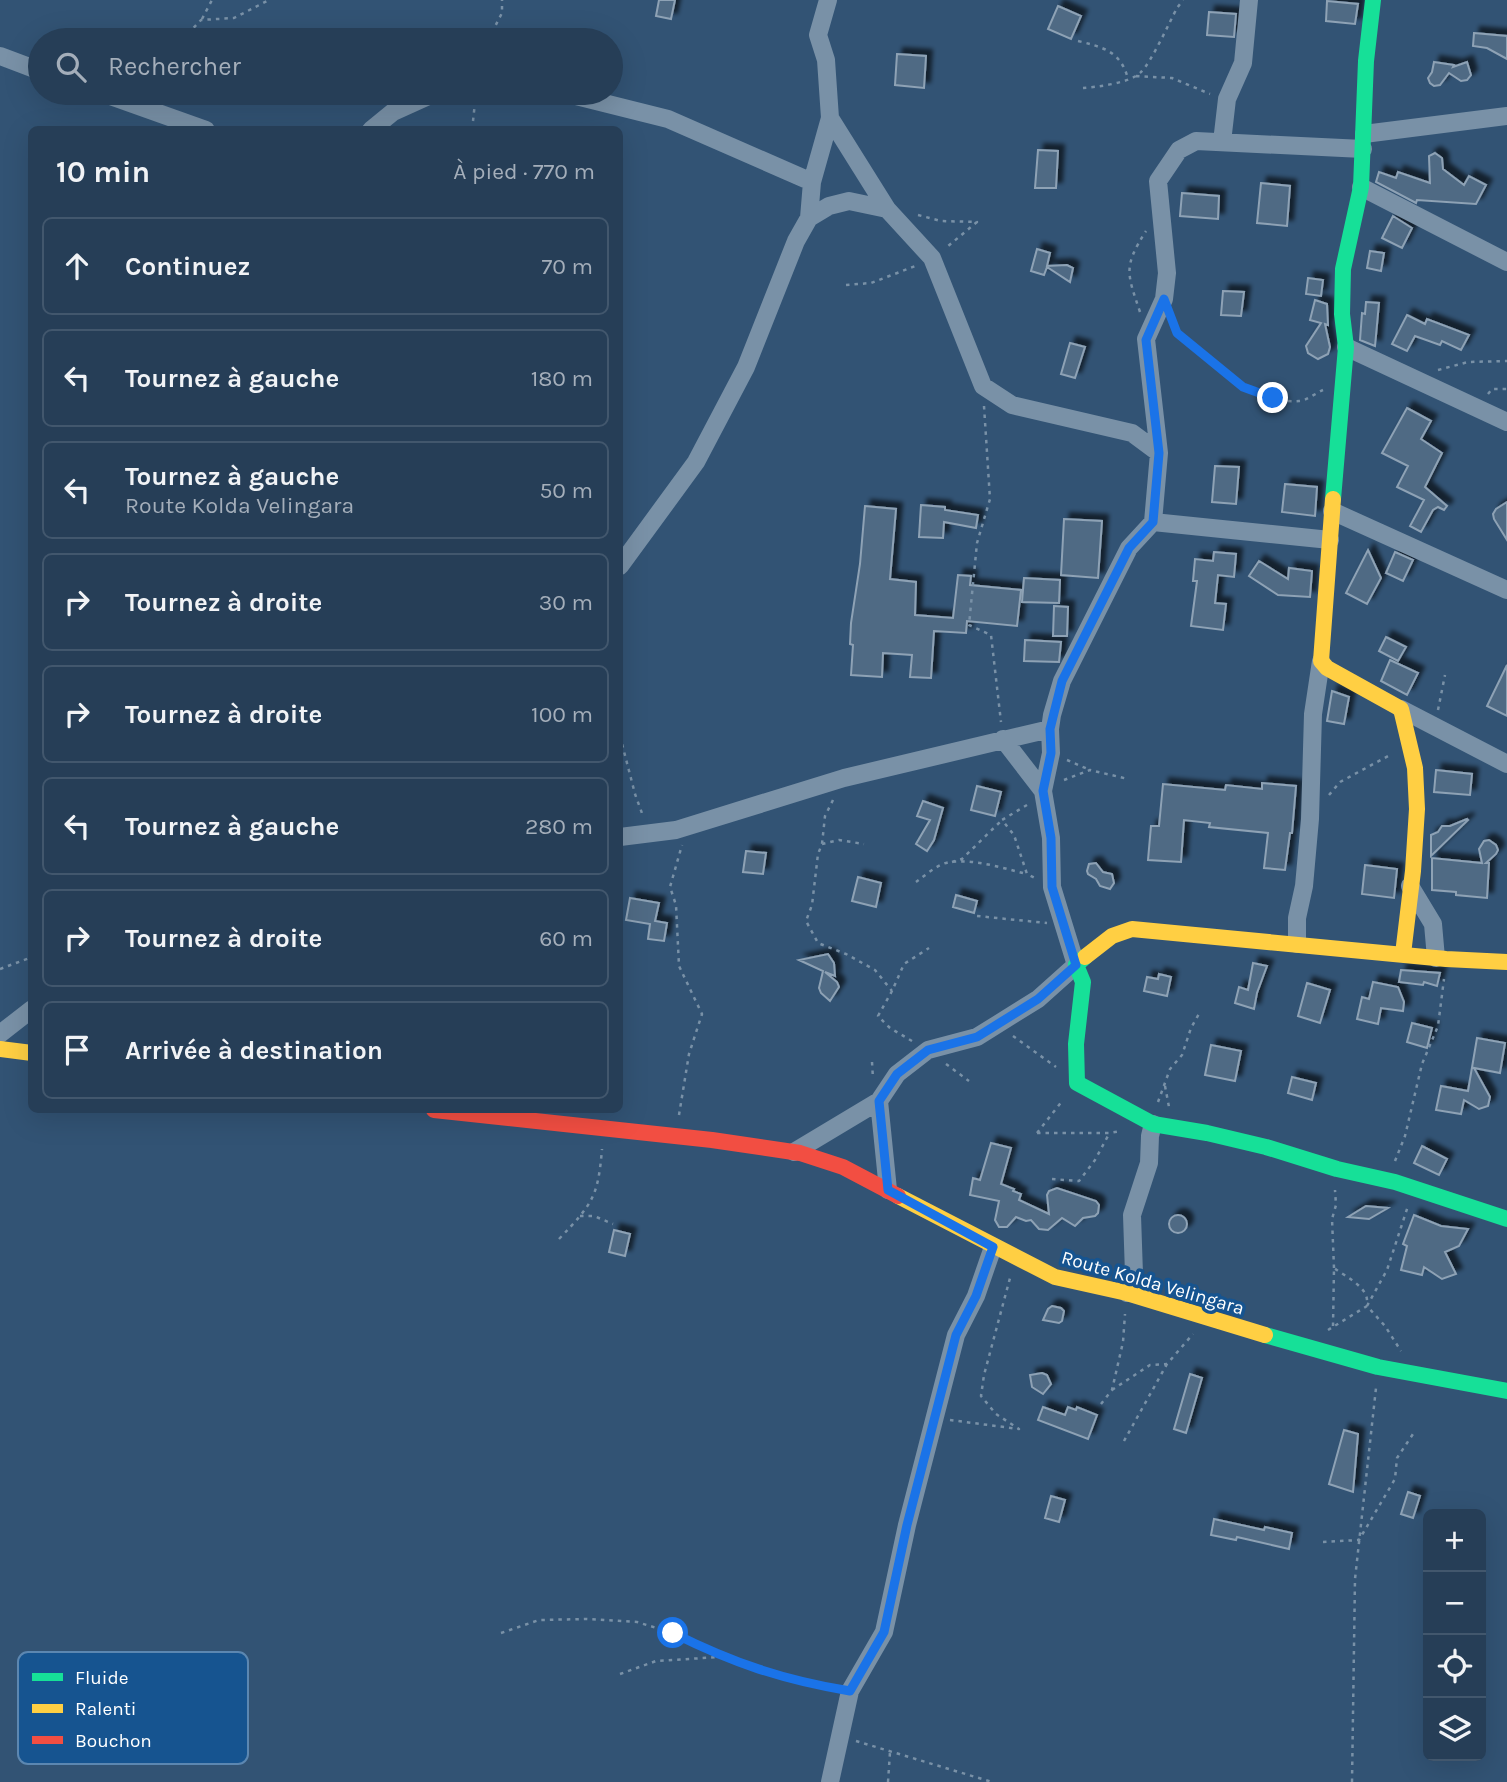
<!DOCTYPE html>
<html lang="fr">
<meta charset="utf-8">
<style>
body{margin:0;font-family:Karla,sans-serif;background:#2e455d;color:#f1f3f6}
.controls{position:absolute;right:21px;bottom:21px;display:grid;overflow:hidden;border-radius:10px;box-shadow:0 7px 28px #0002}
.controls button{width:63px;height:63px;display:grid;place-items:center;padding:0;border:0;border-bottom:2px solid #42576d;background:#263e57;color:#f1f3f6;font:35px sans-serif}
.stop{position:absolute;width:21px;height:21px;margin:-16px;border:5px solid #1a73e8;border-radius:50%;background:#fff}
.stop.end{background:#1a73e8;border-color:#fff;box-shadow:0 2px 7px #0008}
.list{margin:0;padding:0;list-style:none}
h2{display:flex;justify-content:space-between;align-items:center;height:91px;margin:0;padding:0 28px;font-size:30px}
h2 small{font-size:23px;font-weight:400;color:#a4aeba}
.list li{display:grid;grid-template-columns:46px 1fr auto;gap:21px;align-items:center;box-sizing:border-box;height:98px;margin:0 14px 14px;padding:0 14px;border:2px solid #42576d;border-radius:10px}
.list b{display:block;font-size:26px;white-space:nowrap}
.list p{margin:0;font-size:23px;white-space:nowrap;color:#a4aeba}
.list em{font-size:23px;font-style:normal;color:#a4aeba}
.icon{flex:none;width:38px;height:38px;fill:none;stroke:currentColor;stroke-width:2;stroke-linecap:round;stroke-linejoin:round}
.map{position:relative;flex:none;width:1507px;height:1782px;overflow:hidden}
.search{position:absolute;background:#263e57;box-shadow:0 7px 28px #0002;left:28px;top:28px;width:595px;height:77px;display:flex;align-items:center;gap:18px;box-sizing:border-box;padding:0 24px;border-radius:38px;color:#a4aeba;font-size:26px}
.panel{position:absolute;background:#263e57;box-shadow:0 7px 28px #0002;left:28px;top:126px;width:595px;height:987px;border-radius:10px}
.map>svg:first-child{display:block}
</style>
<div class="map">
<svg width="1507" height="1782" viewBox="0 0 1507 1782">
<defs>
<filter id="shadow"><feDropShadow dx="6" dy="-6" stdDeviation="2" flood-color="#0009"/></filter>
</defs>
<rect width="100%" height="100%" fill="#325374"/>
<path fill="#4f6a84" stroke="#8ea2b5" stroke-width="2" filter="url(#shadow)" d="M659,0H675L671,19L656,16Z
M1327,1L1358,4L1355,24L1326,21Z
M1058,6L1081,16L1071,39L1048,29Z
M1209,12L1236,14L1234,37L1207,35Z
M1474,33L1507,36V59L1487,48L1473,46Z
M897,54L926,56L924,88L895,85Z
M1434,62L1454,65L1453,67L1467,62L1471,75L1467,80L1461,81L1449,73L1440,85L1434,86L1430,83L1428,78L1432,72Z
M1038,150L1058,151L1056,188H1035Z
M1435,153L1442,158L1443,169L1464,185L1469,176L1486,185L1476,204L1417,200L1416,203L1376,182L1379,172L1396,178L1398,172L1430,183L1429,156Z
M1261,183L1290,186L1287,226L1257,223Z
M1182,193L1219,196L1218,219L1180,216Z
M1393,216L1412,228L1402,248L1382,238Z
M1037,249L1050,253L1047,266L1067,265L1073,268L1070,282L1047,267L1044,275L1031,271Z
M1370,251L1384,253L1381,271L1367,268Z
M1308,278L1323,280L1321,296L1306,294Z
M1223,291L1244,292L1241,316L1221,315Z
M1315,300L1327,304L1328,325L1325,324L1330,347L1328,354L1318,359L1308,353L1306,346L1321,323L1310,320Z
M1366,302L1379,303L1375,346L1360,340L1362,313L1365,314Z
M1407,315L1425,324L1427,319L1469,335L1461,350L1442,341L1440,345L1415,336L1407,351L1392,344Z
M1070,343L1085,347L1075,378L1061,374Z
M1407,408L1431,421L1421,439L1442,453L1425,487L1447,506L1444,510L1438,507L1433,510L1421,532L1410,526L1424,500L1397,487L1408,466L1382,453Z
M1215,466L1239,467L1236,504L1212,502Z
M1285,484L1317,487L1315,516L1282,512Z
M1507,502V540L1494,519L1493,514L1496,509Z
M921,505L945,507V510L978,515L976,528L944,522L943,538L919,537Z
M865,506L896,509L890,579L916,582L915,615L953,618L958,575L971,576L970,585L1021,590L1017,626L967,621L966,633L934,631L931,678L910,677L912,655L883,653L882,677L851,675L853,645L850,644L851,623L860,564Z
M1064,519L1102,521L1098,578L1061,575Z
M1368,550L1381,578L1367,604L1346,593Z
M1214,552L1236,554L1234,577L1218,575L1215,603L1226,604L1223,630L1191,626L1197,581H1193L1195,559L1213,561Z
M1395,552L1413,560L1403,581L1386,573Z
M1259,561L1288,579L1289,568L1312,571L1310,597L1278,595L1249,576Z
M1024,578L1060,580L1059,603L1022,602Z
M1054,606L1068,607L1067,636H1053Z
M1386,637L1406,647L1398,661L1379,651Z
M1025,640L1061,642L1059,662L1024,661Z
M1390,660L1418,673L1407,695L1381,681Z
M1507,665V716L1487,706Z
M1332,691L1349,697L1344,724L1327,721Z
M1436,770L1472,774L1470,795L1434,792Z
M1262,783L1296,786L1292,833H1290L1285,870L1264,868L1268,833L1209,827L1210,823L1184,820L1181,862L1148,860L1151,826H1159L1163,784L1225,790L1226,785L1262,789Z
M977,786L1001,792L995,816L971,810Z
M923,801L943,808L934,840L927,851L916,844L930,820L917,816Z
M1467,819L1468,820L1431,856V835L1438,832L1442,826H1450Z
M1489,840L1496,845L1498,850L1496,854L1486,863H1489L1487,898L1456,895V892L1432,890V858L1482,863L1479,849L1484,841Z
M746,851L766,853L763,874L743,872Z
M1096,863L1103,872L1112,874L1114,883L1110,889L1100,886L1096,879L1088,874L1087,871L1089,864Z
M1365,865L1397,869L1394,898L1362,894Z
M858,877L881,883L876,907L852,901Z
M956,895L977,901L974,913L953,907Z
M630,898L659,903L655,921L667,923L664,941L648,939L650,924L626,920Z
M828,954L834,963L835,976L825,972L837,982L839,987L830,1001L821,993L819,988L823,971L799,960Z
M1253,963L1267,966L1257,993L1254,1009L1235,1003L1239,987L1248,990Z
M1401,970L1440,973L1437,986L1424,982L1423,985L1399,982Z
M1159,974L1171,977L1167,996L1144,991L1147,977L1158,979Z
M1373,982L1398,987L1404,1002L1403,1011L1381,1008L1378,1024L1357,1019L1362,997L1369,999Z
M1307,983L1330,990L1320,1023L1298,1016Z
M1412,1023L1432,1028L1427,1048L1407,1042Z
M1477,1038L1505,1043L1500,1073L1474,1068L1490,1097L1488,1106L1479,1109L1464,1100L1461,1114L1436,1110L1441,1086L1468,1091Z
M1211,1045L1241,1051L1235,1081L1205,1075Z
M1292,1077L1316,1083L1312,1100L1288,1093Z
M991,1143L1011,1148L1001,1184L1014,1189L1013,1191L1021,1194L1019,1200L1049,1214L1047,1195L1049,1191L1057,1188L1096,1201L1099,1205L1098,1213L1095,1216L1083,1218L1075,1226L1062,1218L1048,1230L1039,1229L1031,1220L1026,1221L1016,1217L1007,1227H999L995,1220L999,1201L970,1195L973,1178L980,1180Z
M1422,1146L1447,1159L1439,1175L1414,1163Z
M1366,1206L1388,1208L1369,1219L1348,1217Z
M1169 1224a9 9 0 1 1 18 0a9 9 0 1 1-18 0Z
M1414,1215L1441,1226L1468,1229L1459,1246L1445,1252L1456,1274L1442,1279L1424,1267L1422,1275L1401,1270L1407,1246L1403,1244Z
M614,1230L630,1234L625,1256L609,1252Z
M1052,1306L1061,1308L1064,1311L1062,1321L1059,1323L1043,1320L1048,1309Z
M1042,1373L1047,1375L1051,1384L1043,1394L1032,1387L1030,1375Z
M1190,1374L1202,1378L1186,1433L1174,1429Z
M1043,1407L1065,1415L1068,1407L1076,1410L1077,1407L1097,1415L1088,1439L1038,1420Z
M1344,1430L1358,1434L1353,1492L1329,1484Z
M1408,1492L1420,1496L1413,1518L1401,1514Z
M1051,1496L1065,1500L1059,1522L1045,1518Z
M1214,1519L1264,1530L1265,1527L1292,1533L1289,1549L1237,1537L1236,1540L1211,1535Z"/>
<g fill="none" stroke-linecap="round" stroke-linejoin="round">
<path stroke="#7991a7" stroke-width="2.5" stroke-dasharray="3.5 5" stroke-linecap="butt" d="M202,19L212,0
M182,40L201,20L234,18L269,0
M488,40L502,13V0
M1078,41C1102,47 1121,51 1128,79
M1136,76L1172,78L1210,94
M1083,88C1097,87 1131,83 1141,72C1152,61 1169,23 1177,8L1183,0
M473,121L476,93
M918,215L941,221L977,222L947,247
M846,285L871,283L918,265
M1140,312C1127,273 1123,267 1146,231
M1173,322L1177,333C1210,362 1251,405 1299,401C1306,401 1316,393 1323,390
M1438,370L1468,362L1507,361
M1488,394L1492,389H1507
M984,406L990,499L977,543L969,625L991,635L1001,722
M1438,710L1445,675
M620,736L635,794L643,816
M1067,760L1090,770
M1064,780L1090,770L1128,779
M1329,795L1340,782L1390,755
M833,800L825,816L822,844L818,854L812,905L806,921L818,943L846,954L875,970L892,991
M1027,805L1002,820L1014,835L1027,874L1035,878
M822,844L839,840L864,844
M952,862L962,859L1002,820
M916,882C926,875 937,864 950,862C976,859 1002,868 1027,874
M977,916L1047,923
M0,969L32,957
M1013,1036L1056,1067
M912,1041L890,1028L878,1016L892,991L904,964L929,948
M872,1062L873,1079
M946,1064L969,1081
M1165,1086L1169,1107
M1158,1102L1170,1069L1182,1055L1191,1028L1200,1012
M679,1115L689,1054L702,1014L679,966L676,905L670,887L682,845
M1037,1133H1109L1121,1131
M1037,1133L1063,1100
M1395,1161L1405,1136L1422,1064L1438,1026L1444,979
M1052,1179L1079,1181L1095,1160L1109,1134
M580,1216H594L613,1224
M559,1239C592,1204 598,1198 602,1149
M1334,1268L1332,1219L1336,1205L1335,1190
M1367,1306L1387,1270L1408,1206
M1333,1326L1334,1268C1346,1277 1368,1287 1367,1302
M1328,1330L1367,1306L1385,1326L1401,1351
M1112,1390L1150,1365L1167,1364L1193,1334
M1101,1404L1112,1390L1123,1342L1125,1314
M950,1420L1019,1429L996,1414L981,1396L984,1375L1010,1278
M1124,1441L1167,1364
M1323,1542L1359,1540L1395,1479L1397,1458L1413,1434
M501,1633L539,1620L586,1619L637,1622L673,1633L717,1655
M620,1674L656,1661L720,1657L766,1672L833,1688
M856,1741L992,1782
M888,1782L890,1752
M1352,1782L1355,1579L1376,1388"/>
<path stroke="#7991a7" stroke-width="18" d="M0,56L40,71
M102,93L206,130
M564,93L668,119L812,182
M830,118L887,209
M371,130L393,112L435,93
M1364,134L1507,116
M1222,142L1227,99L1243,63L1249,0
M1361,187L1507,262
M809,218L812,182L830,118L826,60L818,35L828,0
M1346,347L1507,422
M1332,511L1507,590
M1330,540L1153,522L1159,453L1146,339L1164,299L1167,273L1158,181L1179,150L1196,141L1363,149
M620,566L696,462L746,367L796,241L809,218L829,206L849,201L887,209L932,258L983,386L1012,405L1132,433L1159,453
M1401,709L1507,764
M1003,739L1043,791
M620,837L676,830L844,778L1050,729
M1410,886L1433,924L1436,958
M1297,944V918L1304,886L1310,819L1313,714L1321,661
M0,1034L32,1009
M794,1152L879,1101
M888,1190L879,1101L897,1074L928,1050L977,1037L1038,999L1076,965L1052,887L1051,838L1043,791L1051,753L1050,729L1052,715L1062,681L1129,548L1153,522
M1127,1293L1134,1274L1132,1215L1149,1163L1150,1136L1153,1124
M830,1782L850,1691L884,1632L907,1525L956,1335L976,1296L993,1247"/>
<path stroke="#16e098" stroke-width="16" d="M1333,499L1346,347L1342,314L1343,269L1361,187L1366,61L1373,0
M1085,957L1076,965L1083,982L1076,1044L1077,1083L1153,1124L1207,1133L1266,1147L1337,1169L1395,1182L1507,1219
M1265,1335L1378,1367L1507,1391"/>
<path stroke="#ffcf43" stroke-width="16" d="M1333,499L1321,661L1327,668L1401,709L1415,768L1417,809L1413,871L1403,954
M1085,957L1112,936L1132,929L1446,959L1507,962
M0,1049L32,1053
M898,1196L1055,1277L1127,1293L1265,1335"/>
<path stroke="#f24e42" stroke-width="16" d="M434,1110L712,1140L800,1153L843,1167L898,1196"/>
</g>
<g fill="none" stroke-linecap="round" stroke-linejoin="round">
<path stroke="#1a73e8" stroke-width="9" d="M673,1633C733,1663 783,1680 850,1691L884,1632L907,1525L956,1335L976,1296L993,1247L888,1190L879,1101L897,1074L928,1050L977,1037L1038,999L1076,965L1052,887L1051,838L1043,791L1051,753L1050,729L1062,681L1129,548L1153,522L1159,453L1146,340L1164,299L1177,333L1243,387L1273,398"/>
</g>
<g text-anchor="middle" stroke-width="7" stroke-linejoin="round" paint-order="stroke">
<g font-size="19" fill="#fff" stroke="#165490">
<text transform="translate(1153 1282) rotate(16)" y="7">Route Kolda Velingara</text>
</g>
</g>
<rect x="18" y="1652" width="230" height="112" rx="10" fill="#165490" stroke="#5c87b1" stroke-width="2"/>
<rect x="32" y="1673" width="31" height="8" fill="#16e098"/>
<rect x="32" y="1704" width="31" height="9" fill="#ffcf43"/>
<rect x="32" y="1736" width="31" height="8" fill="#f24e42"/>
<g font-size="19" fill="#fff">
<text x="75" y="1684">Fluide</text>
<text x="75" y="1715">Ralenti</text>
<text x="75" y="1747">Bouchon</text>
</g>
</svg>
<div class="controls">
<button>+</button>
<button>−</button>
<button><svg class="icon" aria-label="locate" viewBox="0 0 24 24"><circle cx="12" cy="12" r="6"/><path d="M12 2v4M12 18v4M2 12h4M18 12h4"/></svg></button>
<button><svg class="icon" aria-label="layers" viewBox="0 0 24 24"><path d="M12 4l9 5-9 5-9-5zM3 14l9 5 9-5"/></svg></button>
</div>
<div class="stop" style="left:673px;top:1633px"></div>
<div class="stop end" style="left:1273px;top:398px"></div>
<div class="search"><svg class="icon" aria-label="search" viewBox="0 0 24 24"><circle cx="10" cy="10" r="6"/><path d="M15 15l6 6"/></svg>Rechercher</div>
<section class="panel">
<h2>10 min<small>À pied · 770 m</small></h2>
<ul class="list">
<li><svg class="icon" aria-label="ahead" viewBox="0 0 24 24"><path d="M12 20V5M6 11l6-6 6 6"/></svg><div><b>Continuez</b></div><em>70 m</em></li>
<li><svg class="icon" aria-label="left" viewBox="0 0 24 24"><path d="M17 20v-9H6M10 6l-5 5 5 5"/></svg><div><b>Tournez à gauche</b></div><em>180 m</em></li>
<li><svg class="icon" aria-label="left" viewBox="0 0 24 24"><path d="M17 20v-9H6M10 6l-5 5 5 5"/></svg><div><b>Tournez à gauche</b><p>Route Kolda Velingara</p></div><em>50 m</em></li>
<li><svg class="icon" aria-label="right" viewBox="0 0 24 24"><path d="M7 20v-9h11M14 6l5 5-5 5"/></svg><div><b>Tournez à droite</b></div><em>30 m</em></li>
<li><svg class="icon" aria-label="right" viewBox="0 0 24 24"><path d="M7 20v-9h11M14 6l5 5-5 5"/></svg><div><b>Tournez à droite</b></div><em>100 m</em></li>
<li><svg class="icon" aria-label="left" viewBox="0 0 24 24"><path d="M17 20v-9H6M10 6l-5 5 5 5"/></svg><div><b>Tournez à gauche</b></div><em>280 m</em></li>
<li><svg class="icon" aria-label="right" viewBox="0 0 24 24"><path d="M7 20v-9h11M14 6l5 5-5 5"/></svg><div><b>Tournez à droite</b></div><em>60 m</em></li>
<li><svg class="icon" aria-label="arrive" viewBox="0 0 24 24"><path d="M6 21V4h12l-3 4 3 4H6"/></svg><div><b>Arrivée à destination</b></div></li>
</ul>
</section>
</div>
